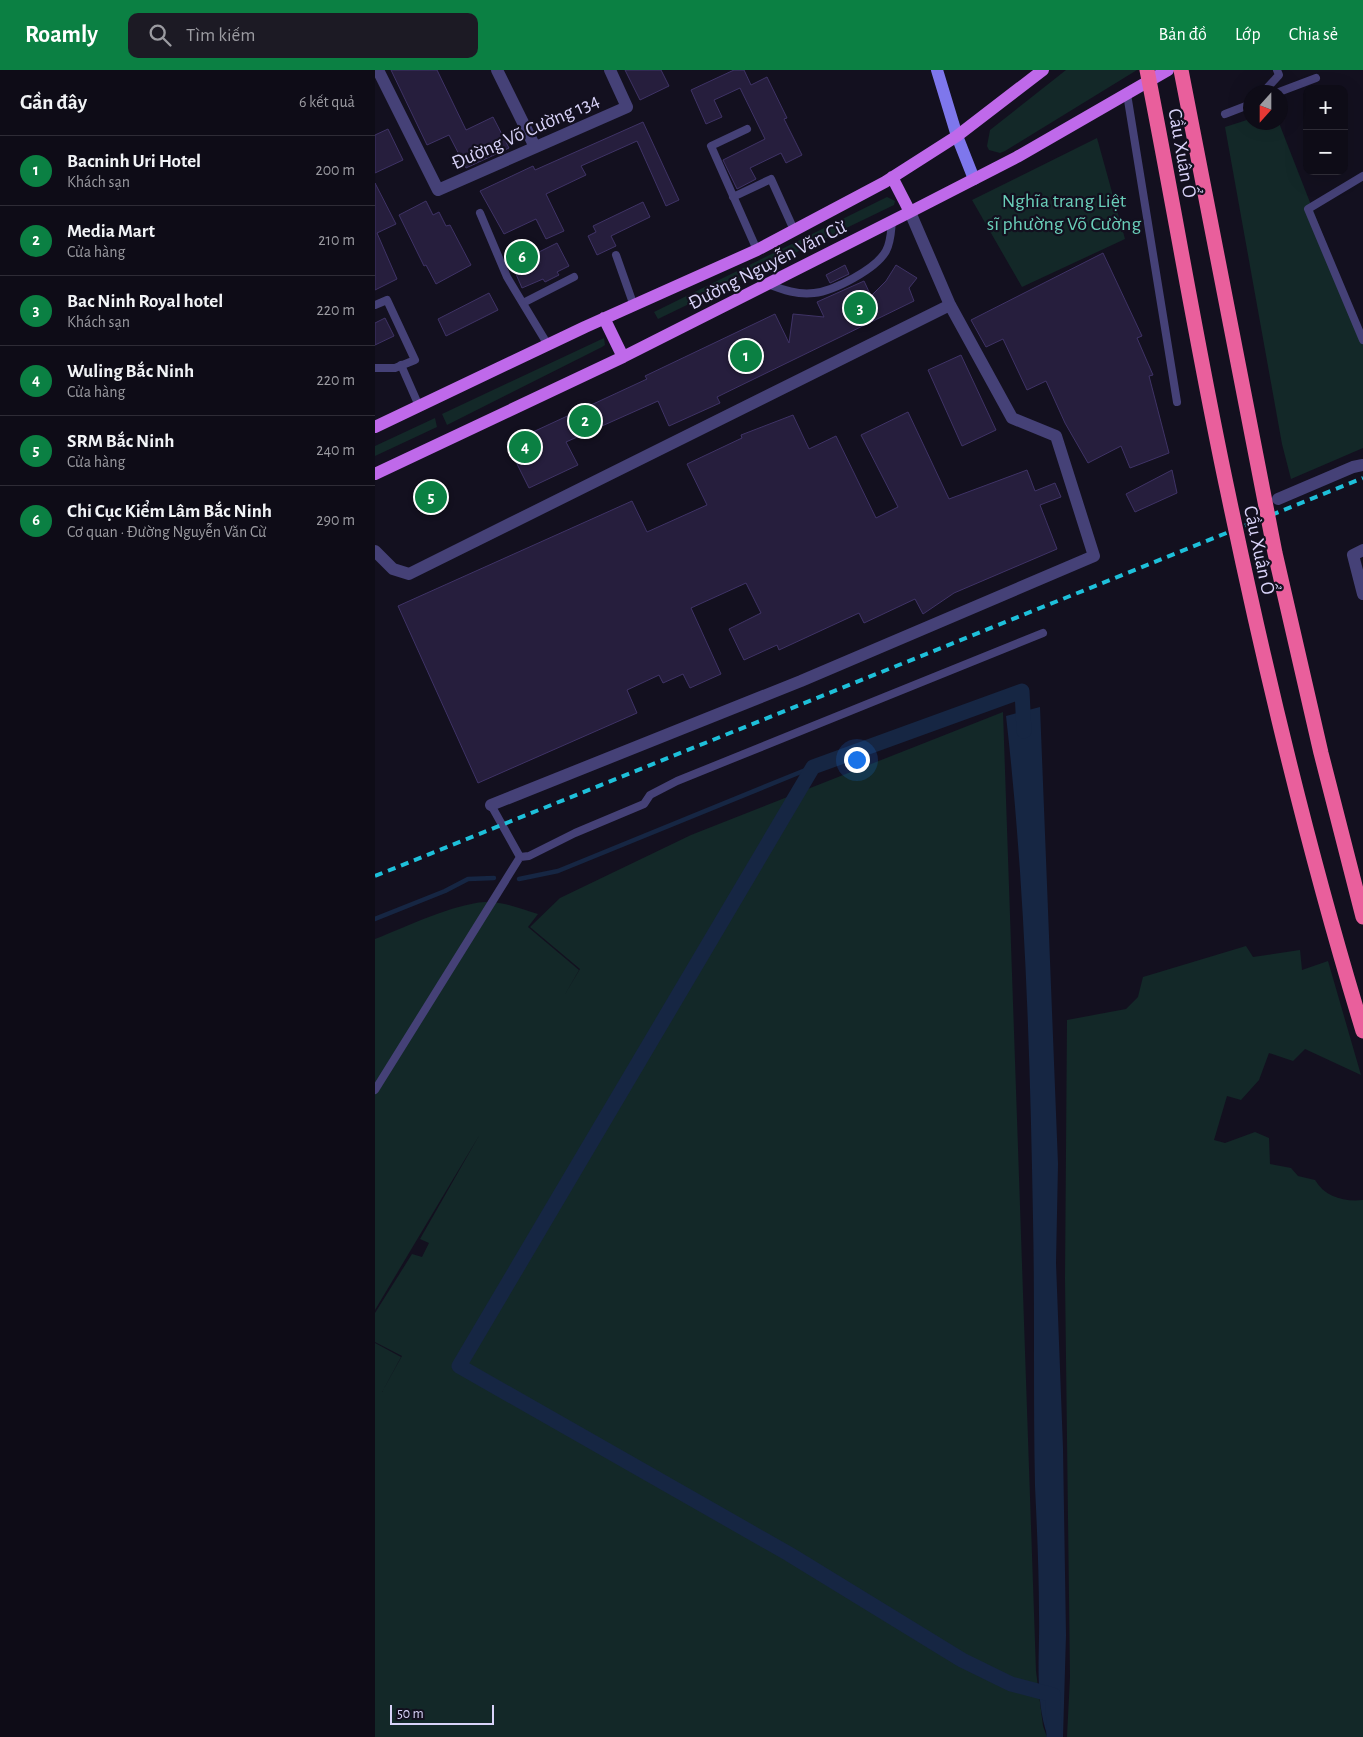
<!DOCTYPE html>
<html lang="vi">
<meta charset="utf-8">
<style>
body{margin:0;font-family:"Alegreya Sans",sans-serif;background:#1c1a24;color:#f1f3f6}
.controls{position:absolute;right:15px;top:15px;display:grid;overflow:hidden;border-radius:10px;box-shadow:0 5px 20px #0002}
.controls button{width:45px;height:45px;display:grid;place-items:center;padding:0;border:0;border-bottom:1px solid #2e2c36;background:#0e0c17;color:#f1f3f6;font:25px sans-serif}
.compass{position:absolute;left:868px;top:15px;width:45px;height:45px;border-radius:50%;background:#0e0c17;box-shadow:0 5px 20px #0002;rotate:201deg}
.scale{position:absolute;left:15px;bottom:12px;width:104px;box-sizing:border-box;padding-left:5px;border:2px solid #d9d3f9;border-top:0;font-size:14px;line-height:18px;white-space:nowrap;color:#d9d3f9;-webkit-text-stroke:4px #13101f;paint-order:stroke}
.you{position:absolute;left:481px;top:689px;width:18px;height:18px;margin:-12px;border:4px solid #fff;border-radius:50%;background:#1a73e8;box-shadow:0 0 0 8px #1a73e833}
.badge{display:grid;place-items:center;width:32px;height:32px;border-radius:50%;background:#0b8043;color:#fff;font-size:16px;font-weight:700}
.pin{position:absolute;translate:-50% -50%;border:2px solid #fff;box-shadow:0 1px 5px #0006}
.list{margin:0;padding:0;list-style:none}
h2{display:flex;justify-content:space-between;align-items:center;height:65px;margin:0;padding:0 20px;font-size:21px}
h2 small{font-size:16px;font-weight:400;color:#9b9ba1}
.list li{display:grid;grid-template-columns:32px 1fr auto;gap:15px;align-items:center;box-sizing:border-box;height:70px;padding:0 20px;border-top:1px solid #2e2c36}
.list b{display:block;font-size:19px;white-space:nowrap}
.list p{margin:0;font-size:16px;white-space:nowrap;color:#9b9ba1}
.list em{font-size:16px;font-style:normal;color:#9b9ba1}
.icon{flex:none;width:28px;height:28px;fill:none;stroke:currentColor;stroke-width:2;stroke-linecap:round;stroke-linejoin:round}
.map{position:relative;flex:none;width:988px;height:1667px;overflow:hidden}
header{display:flex;align-items:center;gap:30px;box-sizing:border-box;height:70px;padding:0 25px;background:#0b8043;color:#fff}
header strong{font-size:24px}
nav{display:flex;gap:28px;margin-inline-start:auto;font-size:18px}
.search{width:350px;height:45px;background:#1c1a24;display:flex;align-items:center;gap:12px;box-sizing:border-box;padding:0 18px;border-radius:10px;color:#9b9ba1;font-size:19px}
main{display:flex}
aside{flex:1;background:#0e0c17}
.map>svg:first-child{display:block}
</style>
<header>
<strong>Roamly</strong>
<div class="search"><svg class="icon" aria-label="search" viewBox="0 0 24 24"><circle cx="10" cy="10" r="6"/><path d="M15 15l6 6"/></svg>Tìm kiếm</div>
<nav><a>Bản đồ</a><a>Lớp</a><a>Chia sẻ</a></nav>
</header>
<main>
<aside>
<h2>Gần đây<small>6 kết quả</small></h2>
<ul class="list">
<li><span class="badge">1</span><div><b>Bacninh Uri Hotel</b><p>Khách sạn</p></div><em>200 m</em></li>
<li><span class="badge">2</span><div><b>Media Mart</b><p>Cửa hàng</p></div><em>210 m</em></li>
<li><span class="badge">3</span><div><b>Bac Ninh Royal hotel</b><p>Khách sạn</p></div><em>220 m</em></li>
<li><span class="badge">4</span><div><b>Wuling Bắc Ninh</b><p>Cửa hàng</p></div><em>220 m</em></li>
<li><span class="badge">5</span><div><b>SRM Bắc Ninh</b><p>Cửa hàng</p></div><em>240 m</em></li>
<li><span class="badge">6</span><div><b>Chi Cục Kiểm Lâm Bắc Ninh</b><p>Cơ quan · Đường Nguyễn Văn Cừ</p></div><em>290 m</em></li>
</ul>
</aside>
<div class="map">
<svg width="988" height="1667" viewBox="0 0 988 1667">
<rect width="100%" height="100%" fill="#13101f"/>
<path fill="#132828" d="M691,0H762L630,81L625,83L614,80L612,76L615,60Z
M875,49L876,52L904,53L988,268V378L916,409L907,374L850,57Z
M722,68L750,169L647,217L597,130Z
M512,127L520,131L519,135L283,249L279,242Z
M229,268L230,275L227,277L72,355L67,344Z
M60,348L62,357L0,386V376Z
M628,642L661,1601L668,1656L672,1667H0V1273L26,1287L7,1322L27,1286L0,1272V1243L37,1184L47,1187L54,1173L45,1169L105,1064L0,1240V869C31,857 78,834 110,832C128,831 146,839 163,844L153,857L204,900L189,926L205,899L155,857L185,828L316,765Z
M871,876L878,887L925,880L927,900L953,891L986,1005L930,979L918,991L894,983L884,1010L866,1030L852,1026L839,1070L850,1073L880,1062L894,1068L895,1094L916,1098L923,1106L940,1110C950,1127 969,1132 988,1130V1667H692L695,1607L690,1209L692,950L751,939L763,927L768,907Z"/>
<path fill="#162643" d="M665,637L683,1094L681,1193L688,1378L691,1565L688,1667H673C659,1629 665,1584 664,1545C664,1502 662,1459 660,1416C658,1327 660,1238 658,1149C655,981 650,812 631,646Z"/>
<g fill="none" stroke-linecap="round" stroke-linejoin="round">
<path stroke="#162643" stroke-width="4.5" d="M144,809L183,801L438,697
M0,849L70,821L93,809L119,808"/>
<path stroke="#162643" stroke-width="15" d="M649,661L647,621L438,697L84,1296L414,1484L587,1590L636,1614L678,1625L679,1667"/>
</g>
<path fill="#261e3d" stroke="#3f3366" d="M16,0H62L91,60L118,47L134,78L91,98L74,65L52,75Z
M250,0H286L294,16L265,30Z
M359,0H369L376,15L392,7L412,48L409,49L427,85L411,93L406,83L375,98L381,109L362,119L348,90L390,69L365,18L339,30L347,47L331,54L316,20Z
M268,52L304,130L291,136L262,71L206,96L211,105L171,124L189,161L171,169L161,149L129,164L105,121L158,96L160,100Z
M13,59L28,90L0,103V65Z
M0,113L21,154L2,163L22,209L0,220Z
M51,131L58,145L64,142L71,156L75,155L96,195L61,214L51,195L49,196L24,145Z
M268,132L275,147L236,166L241,176L222,185L213,166L221,162L218,156Z
M182,173L194,196L182,202L184,205L170,212L168,209L147,218L141,204L165,193L160,184Z
M728,183L767,266L762,268L778,305L774,306L794,383L755,398L746,376L713,393L690,353L671,311L652,320L628,269L611,277L596,250Z
M470,195L474,204L455,213L451,205Z
M521,195L542,208L534,218L539,231L342,327L345,333L294,356L283,331L191,372L203,395L154,418L132,374L272,309L270,306L400,244L414,273L418,244L449,247L442,232L489,211L496,226L511,211Z
M114,223L123,240L71,266L63,249Z
M10,248L19,266L0,275V253Z
M586,285L621,360L587,376L553,300Z
M533,342L574,429L652,400L660,421L680,413L686,427L665,435L682,479L579,523L548,544L540,529L489,553L484,543L404,580L402,575L369,590L354,559L386,543L371,513L316,538L346,604L315,618L308,604L288,613L284,605L252,620L262,643L103,713L23,536L257,431L272,462L332,435L312,394L367,368L366,365L418,345L434,379L461,366L501,448L523,437L486,365Z
M797,400L802,423L760,442L751,424Z"/>
<g fill="none" stroke-linecap="round" stroke-linejoin="round">
<path stroke="#454177" stroke-width="8" d="M896,22L893,17L904,5L902,0
M904,22L941,8
M752,24L802,332
M906,39V40
M850,44L876,34
M372,59L336,76L382,180
M988,106L933,139L988,270
M358,127L396,109L419,160
M105,143L132,207L173,275
M241,185L259,236
M393,214C408,220 423,225 439,223C459,221 501,199 511,181C516,172 516,161 517,151
M148,233L199,207
M0,235L12,230L40,290L20,298H0
M26,295L44,336
M145,787L154,786L200,763L269,734L275,725L302,711L668,563
M0,1020L145,787L116,735"/>
<path stroke="#454177" stroke-width="12" d="M3,0L63,120L252,37L235,0
M122,0L160,77
M903,429L978,397L988,395
M988,480L978,485L988,524
M0,481L18,499L34,504L575,235
M116,735L426,611L719,486L681,366L637,348L575,235L535,142"/>
<path stroke="#7e77ec" stroke-width="12" d="M562,0L582,66L599,109"/>
<path stroke="#bf69ea" stroke-width="12" d="M517,107L535,142
M229,248L248,287
M0,357L210,257L382,180L510,112L582,66L668,0
M0,404L248,287L535,142L642,87L793,0"/>
<path stroke="#1ec0da" stroke-width="4" stroke-dasharray="8 6" stroke-linecap="butt" d="M0,806L988,408"/>
<path stroke="#e95f9c" stroke-width="15" d="M772,0C800,141 823,283 853,423C891,605 934,784 988,961
M806,0L900,483L946,683L988,847"/>
</g>
<g text-anchor="middle" stroke-width="4.5" stroke-linejoin="round" paint-order="stroke">
<g font-size="20" fill="#d9d3f9" stroke="#13101f">
<text transform="translate(150 61) rotate(-24)" y="7">Đường Võ Cường 134</text>
<text transform="translate(808 83) rotate(80)" y="7">Cầu Xuân Ổ</text>
<text transform="translate(392 194) rotate(-27)" y="7">Đường Nguyễn Văn Cừ</text>
<text transform="translate(885 480) rotate(78)" y="7">Cầu Xuân Ổ</text>
</g>
<g font-size="20" fill="#6aceb9" stroke="#13101f">
<text x="689" y="137">Nghĩa trang Liệt<tspan x="689" dy="23">sĩ phường Võ Cường</tspan></text>
</g>
</g>
</svg>
<div class="controls">
<button>+</button>
<button>−</button>
</div>
<svg class="compass" viewBox="-18 -18 36 36"><path d="M0-13l5 13h-10z" fill="#e53935"/><path d="M0 13l5-13h-10z" fill="#9b9ba1"/></svg>
<div class="scale">50 m</div>
<div class="you"></div>
<div class="pin badge" style="left:371px;top:286px">1</div>
<div class="pin badge" style="left:210px;top:351px">2</div>
<div class="pin badge" style="left:485px;top:238px">3</div>
<div class="pin badge" style="left:150px;top:377px">4</div>
<div class="pin badge" style="left:56px;top:427px">5</div>
<div class="pin badge" style="left:147px;top:187px">6</div>
</div>
</main>
